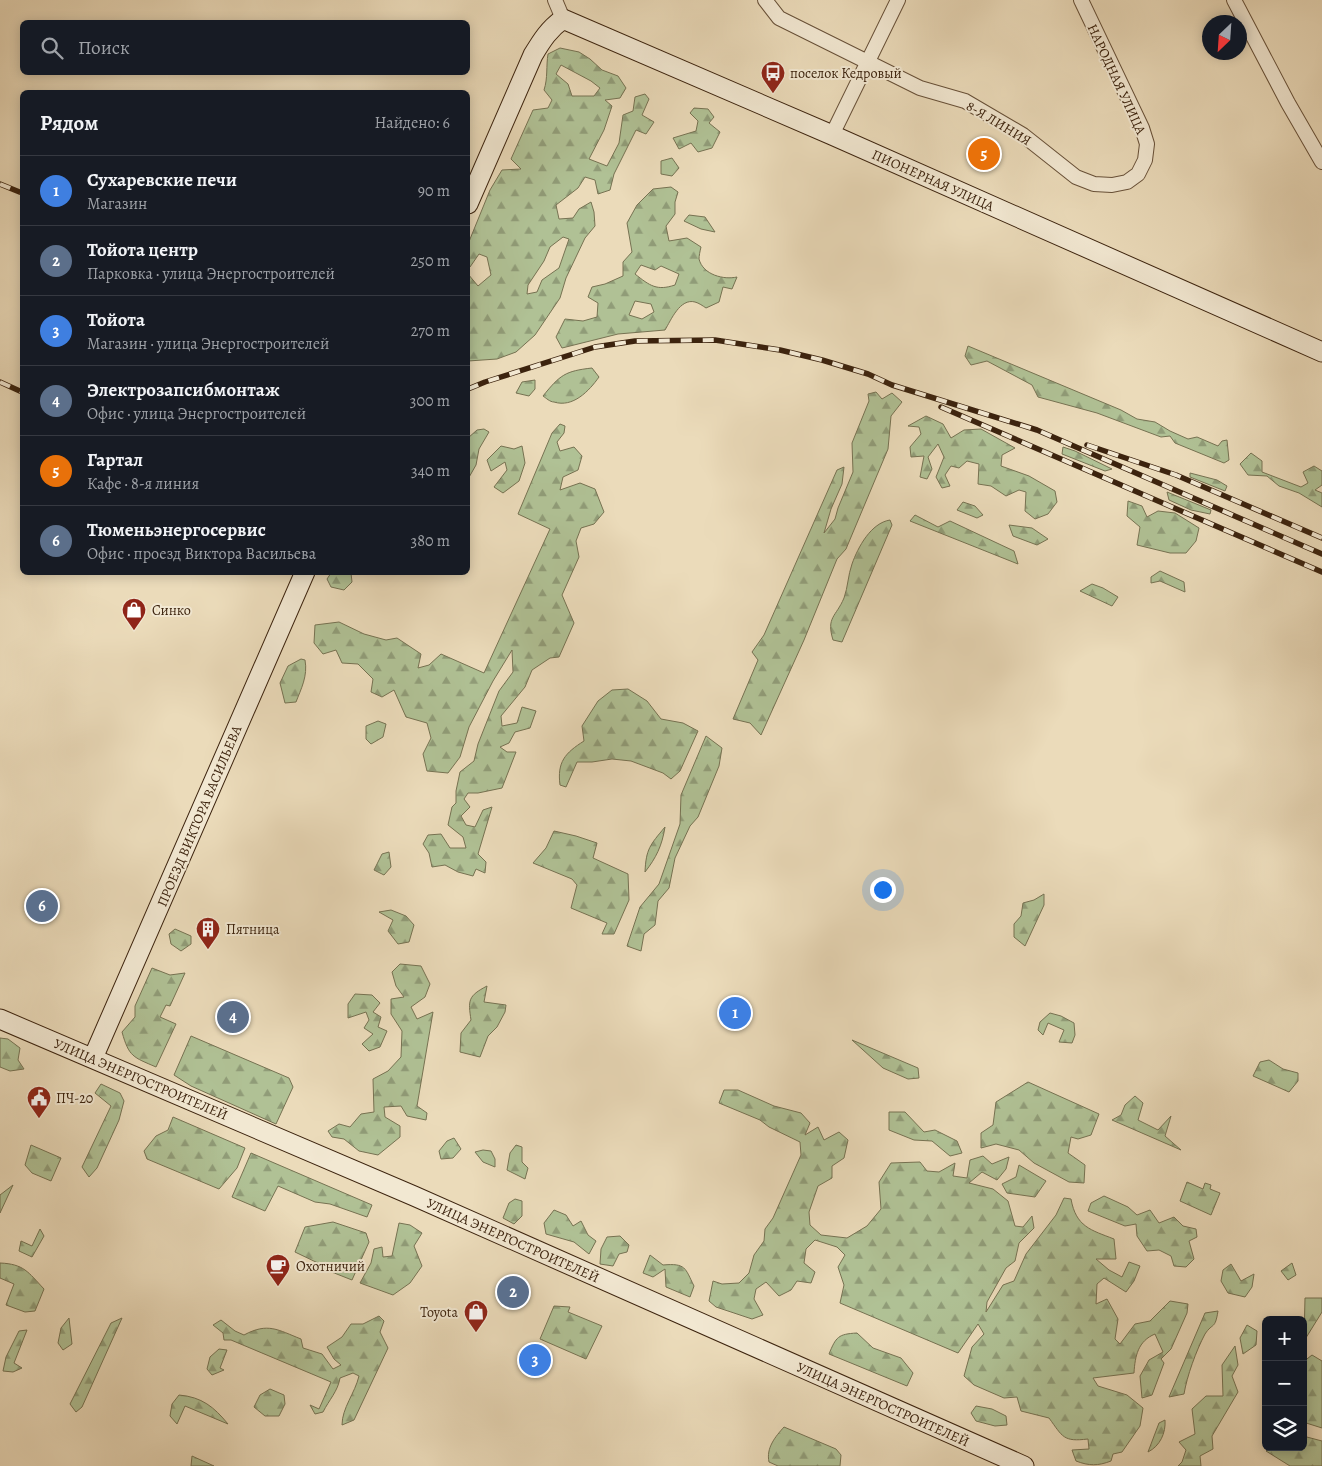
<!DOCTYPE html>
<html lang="ru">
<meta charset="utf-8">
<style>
body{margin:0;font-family:Alegreya,serif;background:#20242c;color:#f1f3f6}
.controls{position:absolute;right:15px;bottom:15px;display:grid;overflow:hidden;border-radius:8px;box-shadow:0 2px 12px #0003}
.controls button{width:45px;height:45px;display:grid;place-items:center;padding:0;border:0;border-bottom:1px solid #363941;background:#171b24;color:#f1f3f6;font:25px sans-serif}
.compass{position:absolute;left:1202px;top:15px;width:45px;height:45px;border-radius:50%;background:#171b24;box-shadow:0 2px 12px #0003;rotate:205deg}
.you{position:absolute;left:882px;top:889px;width:18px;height:18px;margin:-12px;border:4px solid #fff;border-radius:50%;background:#1a73e8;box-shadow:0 0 0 8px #1a73e833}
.badge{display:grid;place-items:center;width:32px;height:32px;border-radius:50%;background:#b45309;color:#fff;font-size:16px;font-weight:700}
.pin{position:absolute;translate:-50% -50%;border:2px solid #fff;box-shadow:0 1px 5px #0006}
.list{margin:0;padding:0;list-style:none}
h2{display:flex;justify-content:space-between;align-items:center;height:65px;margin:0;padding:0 20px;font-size:21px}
h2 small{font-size:16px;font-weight:400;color:#9ea1a6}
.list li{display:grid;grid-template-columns:32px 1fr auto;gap:15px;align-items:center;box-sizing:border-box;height:70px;padding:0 20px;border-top:1px solid #363941}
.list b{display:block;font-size:19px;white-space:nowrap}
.list p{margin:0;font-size:16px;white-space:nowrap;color:#9ea1a6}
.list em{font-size:16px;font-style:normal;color:#9ea1a6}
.icon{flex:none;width:28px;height:28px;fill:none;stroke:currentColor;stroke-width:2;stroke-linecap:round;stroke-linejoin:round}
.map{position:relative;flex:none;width:1322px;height:1466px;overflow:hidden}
.search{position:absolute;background:#171b24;box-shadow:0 2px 12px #0003;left:20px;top:20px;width:450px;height:55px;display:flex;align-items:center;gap:12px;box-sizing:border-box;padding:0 18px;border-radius:8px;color:#9ea1a6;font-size:19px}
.panel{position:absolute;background:#171b24;box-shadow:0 2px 12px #0003;left:20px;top:90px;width:450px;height:485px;border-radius:8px}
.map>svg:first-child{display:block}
</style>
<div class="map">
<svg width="1322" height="1466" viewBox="0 0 1322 1466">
<defs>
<pattern id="forest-firs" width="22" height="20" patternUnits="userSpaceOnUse" patternTransform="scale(1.25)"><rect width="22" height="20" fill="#b0c195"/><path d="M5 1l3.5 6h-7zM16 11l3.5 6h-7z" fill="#909c78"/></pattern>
</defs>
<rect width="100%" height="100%" fill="#ebdbba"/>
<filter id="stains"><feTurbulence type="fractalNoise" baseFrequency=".004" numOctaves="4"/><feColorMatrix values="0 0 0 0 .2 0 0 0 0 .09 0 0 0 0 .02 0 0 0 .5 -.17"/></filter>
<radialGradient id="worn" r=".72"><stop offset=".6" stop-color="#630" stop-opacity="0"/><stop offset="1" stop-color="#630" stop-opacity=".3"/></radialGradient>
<path fill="url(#forest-firs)" stroke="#767252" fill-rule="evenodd" d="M560,48L579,52L590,59L602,70L618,76L626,88L620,98L605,100L612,106L604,130L589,159L607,166L619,143L623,115L633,111L635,97L645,94L649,99L642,115L654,122L646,134L636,130L614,174L610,190L598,194L595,180L585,177L578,188L556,205L559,219L573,218L579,209L591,202L594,212L595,226L585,238L566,278L560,298L535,335L516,352L497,359L468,361V274L478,286L491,275L487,257L479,254L470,267L468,266V244L490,190L502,170L521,169L511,159L533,110L548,108L552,100L544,90C548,78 546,66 548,54ZM561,65L591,81L600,88L594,96H572L568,84L556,74ZM563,237L569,239L559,268L542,280L537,292L527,294L528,285L544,261L550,247Z
M694,108L708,109L714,117L709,123L720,132L712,148L698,152L691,143L679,149L673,138L696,131L698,121L690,113Z
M672,158L679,168L672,176L661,174V161Z
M671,187L678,192L675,202V214L666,226L669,241L687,238L701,247C700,251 699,256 699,259C703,275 724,280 737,277L732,289L723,287L719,302L706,308C703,306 699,303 695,302C680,298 671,320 665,330L618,334L562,348L556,337L565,319L583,321L597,317L598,303L588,297L592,287L605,284L623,276V262L632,252L627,223L637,205L653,189ZM641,265L655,270L661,266L679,274L675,285C657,291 650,286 635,274ZM635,301L651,304L654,312L642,319L629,315Z
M689,215L705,217L715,232L701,229L684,221Z
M968,346L1121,410L1137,419L1155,422L1170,431L1188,439L1197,437L1218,446L1222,441L1227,440L1229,460L1224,463L1175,443L1170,436L1161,437L1097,413L1038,397L1032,385L987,361L971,365L965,356Z
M592,368L599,377C589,391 573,408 554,402C550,402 546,398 543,396C560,375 565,371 592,368Z
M535,380V389L529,396L516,393L522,382Z
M876,392L882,399L892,393L902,402L891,416L888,449L846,549L837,559L804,640L761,735L750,723L733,719L758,660L752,652L764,635L837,470L844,467L842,484L831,509L824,533L835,519L838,508L853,472L852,443L869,401L868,394Z
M926,416L943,424L951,438L964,430L981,429L1015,448L1002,455L1001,466L1029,476L1055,491L1057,502L1048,514L1035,519L1025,511L1026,492L1019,490L1006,496L991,486L978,484L979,464L967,461L959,468L951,466L945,475L950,486L942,488L936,477L944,457L938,444L928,457L932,469L927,479L920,477L924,456L911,457L910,447L921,434L919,427L908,426Z
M560,424L565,426L564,433L557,442L560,451L574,447L582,456L578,470L563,477L560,490L580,483L595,489L604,512L594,524L581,528L576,541L579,557L562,595L574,623L559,657L550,658L532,670L525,687L501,716L502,726L517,723L522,707L536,711L530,728L515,732L509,743L500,747L507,752H516L502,788L478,793H468L464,799L470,807L461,816L466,825L475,827L483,810L492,807L478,854L486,862L485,873L476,869L473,876L458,872L445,865L432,867L429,853L423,844L428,835L441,834L450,848H466L463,837L448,825L452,807L456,803V791L460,772L474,761L478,744L499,691L513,672L512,650L493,681L469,727L460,757L448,773L427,771L423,754L431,738L427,723L406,717L394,690L382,697L371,692L373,679L358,664L342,663L336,650L323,654L314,643L315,625L339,622L364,634L386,640L397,638L421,654L418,668L429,665L441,654L484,673L550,529L518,514L552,433Z
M484,429L489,432L479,449L476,465L468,479V438L477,430Z
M501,446L514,449L522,446L525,463L519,481L503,493L494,487L507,470L505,462L491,471L487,460Z
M1063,447L1075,451L1112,469L1105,471L1062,454Z
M1251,453L1262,461V472L1301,487L1308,483L1303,472L1314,466L1322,471V485L1315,490L1322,493V507L1299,493L1279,486L1267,476L1248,475L1240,464Z
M1190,473L1217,480L1227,486L1225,491L1190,477Z
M1167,492L1211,510L1210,514L1191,510L1169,500Z
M1128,501L1142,506L1147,517L1158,511L1175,513L1199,528L1196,541L1186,553H1170L1137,545L1140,527L1127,516Z
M963,502L975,506L983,515L977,518L957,510Z
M915,515L938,527L950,521L1014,551L1018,564L910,521Z
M890,520L892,525L842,642L833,640C826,617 836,617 844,598C848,587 848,575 852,564C858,547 871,523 890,520Z
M1009,525L1032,528L1048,539L1037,545L1013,536Z
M1160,571L1184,582L1185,592L1160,581L1151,583V577Z
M331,573H351L352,582L344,590L331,587L327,579Z
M1092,584L1103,588L1118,597L1112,606L1080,591Z
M301,659L305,660C308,676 301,689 296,702L285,703L280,683L288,666Z
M628,689L647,701L661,719L683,723L698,731L680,771L671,779L663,773L631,761L612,759L592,762H577L566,787L560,785C557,762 565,753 584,741L582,726L598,701L612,690Z
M378,721L386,724L383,737L371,744L366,739V726Z
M706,736L722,748L719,766L698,817L690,826L675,858L669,888L658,901L655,925L644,934L641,951L627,946L640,907L659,884L680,824L681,795Z
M665,827C662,846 656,858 645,872C646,849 650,845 665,827Z
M554,831L576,836L597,843L593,858L628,874L629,900L614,934H602L607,923L571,908L577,885L572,879L533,863L546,848Z
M389,852L391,867L384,875L374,870L382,854Z
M1044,894V905L1025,946L1014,937V924L1021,916L1023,903L1034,900Z
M391,910L406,916L414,925L409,942L398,944L388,931L393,920L379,912Z
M175,929L191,936V944L181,951L171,944L169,934Z
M400,964L421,966L430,984L425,997L411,1007L417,1019L433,1012L417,1106L427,1113L426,1120L407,1116L401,1106L384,1107L385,1117L400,1126V1137L378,1155L359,1151L344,1139L332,1137L328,1131L339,1124L350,1127L361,1114L374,1112L373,1079L388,1071L401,1057L402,1031L391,1014V999L404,997L396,986L392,972Z
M152,968L170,975L185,973L170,1006L166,1005L160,1017L176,1024L156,1067C133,1057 129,1057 122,1032L135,1017V1006Z
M487,986L484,1002L506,1005L505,1012L497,1027L488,1036L480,1057L460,1052L461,1033L471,1020C468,1000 468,996 487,986Z
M355,994L372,995L380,1003L373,1012L381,1017L378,1027L387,1031L380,1047L369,1051L362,1044L373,1034L364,1028L369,1020L366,1012L348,1018V1004Z
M1050,1013L1061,1016L1074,1023L1075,1035L1072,1043L1059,1042L1064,1030L1048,1023L1043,1035L1038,1030L1040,1022Z
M191,1036L289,1078L293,1087L276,1124L191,1086L174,1075Z
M0,1038L8,1039L20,1048L18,1060L24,1069L10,1071L0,1067Z
M852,1040L918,1068L919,1078L908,1079L883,1068Z
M1269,1060L1283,1069L1298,1073V1081L1289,1092L1253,1076L1260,1062Z
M1028,1082L1099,1114L1091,1135L1078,1139L1071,1137L1068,1153L1085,1165L1084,1183L1069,1182L1034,1163L1019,1150L996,1144L981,1148V1133L993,1125L996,1102Z
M101,1084L120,1093L124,1101L119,1120L97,1168L89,1177L82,1167L111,1106L95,1093Z
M724,1090H738L774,1106L801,1113L810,1123L805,1135L818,1127L824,1140L839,1132L848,1140L844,1158L832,1166V1178L818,1186L809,1212L810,1225L821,1235L847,1238L867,1226L881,1209L879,1182L891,1163L920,1162L927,1171L939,1172L955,1163L953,1176L967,1178L970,1160L983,1156L992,1164L1009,1157L1006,1169L997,1180L982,1172L969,1183L993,1189L1008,1201L1015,1226L1023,1227L1032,1216L1034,1228L1019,1243L1015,1261L1006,1268L987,1302L986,1312L1003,1285L1014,1281L1026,1254L1056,1215L1064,1198L1071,1199C1076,1227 1091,1230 1114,1239L1116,1259H1096L1109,1270L1122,1277L1129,1262L1140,1266L1134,1281L1126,1292L1104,1278L1097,1284L1096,1304L1107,1299L1118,1319L1115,1339L1120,1344L1135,1324L1150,1321L1170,1301L1188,1304L1187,1313L1171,1349L1161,1359L1164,1363L1152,1395L1142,1398L1140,1376L1149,1360L1163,1352L1155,1334C1138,1341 1135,1356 1134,1373L1093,1378L1098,1386L1127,1395L1143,1408L1140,1426L1122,1452L1113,1454L1111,1461C1098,1466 1089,1466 1076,1461L1072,1450L1089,1449L1088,1439C1063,1442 1063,1437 1049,1418L1021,1411L1017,1397L1004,1398L974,1385L964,1376L972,1347L984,1334L978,1324L958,1353L840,1303L844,1285L838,1267L845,1255L837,1247L815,1240L806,1249L804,1263L815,1272L811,1283L797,1281L791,1290L779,1296L766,1282L756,1289L754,1299L763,1315L752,1319L716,1307L709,1301L713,1281L722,1284L739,1283L749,1273L754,1255L764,1241L765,1229L773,1218L801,1155L800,1142L769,1127L760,1120L719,1103Z
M1135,1096L1143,1103L1138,1120L1158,1130L1171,1116L1165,1136L1181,1150L1112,1120L1121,1115L1125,1105Z
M889,1112H905L924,1132L935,1130L957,1141L962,1153L950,1156L932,1141L914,1140L889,1130Z
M173,1117L245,1148L237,1168L219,1189L147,1159L144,1151L156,1136L168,1130Z
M454,1138L461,1149L453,1158L441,1159L439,1151L447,1141Z
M31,1145L61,1158L51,1181L32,1173L25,1165Z
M516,1145L522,1147V1162L528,1168L525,1179L507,1170L510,1153Z
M483,1150L491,1151L495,1159V1167L483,1162L475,1152Z
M251,1153L372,1205L367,1217L330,1204L315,1202L278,1186L265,1211L232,1197Z
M1019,1165L1046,1181L1035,1197L1007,1193L1002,1184L1016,1177Z
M1187,1182L1203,1189L1205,1183L1211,1185L1210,1189L1220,1193L1211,1215L1180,1201Z
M13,1185L0,1213V1195Z
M1104,1196L1128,1207L1137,1215L1150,1210L1159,1223L1174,1217L1183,1226L1196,1229L1197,1237L1189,1241L1194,1259L1186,1267L1174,1266L1171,1256L1159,1250L1147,1251L1137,1236L1136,1224L1125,1226L1088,1211L1091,1203Z
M515,1199L522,1201V1216L514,1224L503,1218L509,1203Z
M554,1210L566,1215L573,1226L581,1221L588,1235L596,1241L589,1254L574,1242L546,1234L544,1223Z
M333,1222L366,1233L369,1242L352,1280L319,1267L320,1264L295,1252L305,1227Z
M399,1223L410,1225L422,1233L414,1246L422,1266L410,1283L393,1295L360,1283L371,1263L374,1249L382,1247L383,1257L392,1256Z
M40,1229L44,1236L32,1257L19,1251L21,1241L32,1246Z
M620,1236L629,1245L627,1252L619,1254L613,1266L600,1264L601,1249L607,1237Z
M650,1255L663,1265C686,1263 685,1268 694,1286L690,1297L666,1287L665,1269L653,1277L643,1273Z
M0,1263C24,1264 28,1272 44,1289L35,1311L25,1312L6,1305L14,1284L0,1278Z
M1292,1263L1296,1275L1288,1280L1281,1271Z
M1231,1264L1241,1281L1254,1274L1252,1287L1245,1297L1228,1293L1221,1281L1223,1270Z
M1305,1298H1322V1312L1304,1341Z
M554,1306L570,1307L568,1312L602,1326L586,1359L540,1339Z
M1218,1311C1215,1330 1213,1322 1205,1334C1196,1351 1187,1376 1184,1394L1169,1397L1205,1313Z
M379,1316L384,1321L380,1332L388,1348L354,1420L342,1425C342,1408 355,1393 359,1376L353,1373L340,1378C338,1391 329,1400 323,1412L315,1414L310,1405L319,1409L331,1382L231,1340H224L223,1333L213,1325L221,1320L235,1331L244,1335C268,1322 278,1330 301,1339L303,1348L322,1354L333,1369L341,1365L334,1359L327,1347L342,1337L351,1324H363Z
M69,1318L72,1344L63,1350L58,1343L61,1328Z
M122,1318L82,1407L76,1412L70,1404L111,1323Z
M1247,1325L1257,1331L1256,1345L1243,1354L1240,1338Z
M27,1330L14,1363L22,1368L13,1372L3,1371L6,1357L19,1331Z
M857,1333L873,1348L901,1358L913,1373L907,1386L829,1354C836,1337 838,1334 857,1333Z
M1235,1346L1238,1365L1232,1376L1238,1392L1212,1436L1213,1449L1200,1456L1201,1466H1178L1182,1462L1186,1450L1179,1442L1195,1434L1192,1409L1206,1396H1223L1222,1365Z
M219,1349L227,1350L220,1368L224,1370L212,1375L207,1369L210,1357Z
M1312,1355L1322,1361V1428L1303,1422V1362Z
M270,1389L284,1395L285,1404L279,1416H265L254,1407L260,1395Z
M179,1395C202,1397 214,1407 228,1424L185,1406L177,1424L170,1416L172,1404Z
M976,1406L992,1409L1006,1416L1007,1425L995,1426L976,1421L971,1413Z
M1165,1420C1166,1433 1160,1446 1148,1452L1159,1423Z
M784,1427L836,1449L841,1455L840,1466H778L769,1462C766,1448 775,1437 784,1427Z
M1303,1436L1322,1441V1466H1290L1266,1451L1271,1447H1303Z
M192,1456L214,1466H191Z"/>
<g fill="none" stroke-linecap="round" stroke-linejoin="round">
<defs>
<path id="street" d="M555,0L563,19
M765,0L779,18L920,88L965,101L1023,135L1076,177L1094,184L1112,185L1127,182L1138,174L1145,160L1147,144L1142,128L1081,0
M1234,0L1288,103L1322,162
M832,135L898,0"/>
<path id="secondary" d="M468,204L533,55C542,40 549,29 563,19L832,135L1322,352
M0,1019L414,1196L1024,1466
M93,1058L305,572"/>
</defs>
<use href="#street" stroke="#685139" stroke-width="16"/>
<use href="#secondary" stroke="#3c230e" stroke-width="21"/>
<use href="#street" stroke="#f2e8d2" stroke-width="14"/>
<use href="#secondary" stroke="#f2e8d2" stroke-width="19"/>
<defs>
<path id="rail" d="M0,184L22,193
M0,382L22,392
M468,389L485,382L595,347L635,341L715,340L780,350L822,360L868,374L892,385L1037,430L1322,554
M941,407L1322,572
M1087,445L1176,475L1322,538"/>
</defs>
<use href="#rail" stroke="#3c230e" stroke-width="5.5"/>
<use href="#rail" stroke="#f2e8d2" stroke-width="4" stroke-dasharray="11" stroke-linecap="butt"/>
</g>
<defs>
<symbol id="bus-pin" viewBox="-11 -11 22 30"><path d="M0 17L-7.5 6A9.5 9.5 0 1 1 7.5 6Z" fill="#8f2418" stroke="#f2e8d2"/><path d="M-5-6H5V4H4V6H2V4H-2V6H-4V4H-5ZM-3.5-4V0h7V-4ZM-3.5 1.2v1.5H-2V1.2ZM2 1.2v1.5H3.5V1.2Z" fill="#fff"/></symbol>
<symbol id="shop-pin" viewBox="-11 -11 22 30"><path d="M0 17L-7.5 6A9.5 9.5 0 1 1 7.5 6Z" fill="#8f2418" stroke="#f2e8d2"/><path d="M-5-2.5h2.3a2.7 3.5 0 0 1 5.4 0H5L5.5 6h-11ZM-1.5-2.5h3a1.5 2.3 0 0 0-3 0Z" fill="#fff"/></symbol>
<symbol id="building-pin" viewBox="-11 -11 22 30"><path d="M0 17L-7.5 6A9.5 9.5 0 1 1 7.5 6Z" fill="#8f2418" stroke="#f2e8d2"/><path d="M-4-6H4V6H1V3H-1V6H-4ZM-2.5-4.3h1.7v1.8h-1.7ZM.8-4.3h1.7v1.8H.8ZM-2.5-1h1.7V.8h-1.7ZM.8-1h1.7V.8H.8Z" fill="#fff"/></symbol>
<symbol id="civic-pin" viewBox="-11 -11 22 30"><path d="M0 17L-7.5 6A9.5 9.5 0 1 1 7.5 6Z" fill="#8f2418" stroke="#f2e8d2"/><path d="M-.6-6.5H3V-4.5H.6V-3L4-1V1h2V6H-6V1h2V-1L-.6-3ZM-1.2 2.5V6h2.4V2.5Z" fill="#fff"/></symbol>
<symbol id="cafe-pin" viewBox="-11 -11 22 30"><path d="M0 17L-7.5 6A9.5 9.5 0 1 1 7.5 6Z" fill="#8f2418" stroke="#f2e8d2"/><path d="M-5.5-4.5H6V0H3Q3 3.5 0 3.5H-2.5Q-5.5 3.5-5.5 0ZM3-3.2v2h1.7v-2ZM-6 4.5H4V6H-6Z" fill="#fff"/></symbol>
</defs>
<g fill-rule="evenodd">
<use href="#bus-pin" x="759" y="59" width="28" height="38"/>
<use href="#shop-pin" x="120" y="596" width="28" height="38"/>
<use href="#building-pin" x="194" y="915" width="28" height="38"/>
<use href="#civic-pin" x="25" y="1084" width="28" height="38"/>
<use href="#cafe-pin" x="264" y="1252" width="28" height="38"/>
<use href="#shop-pin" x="462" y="1298" width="28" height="38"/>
</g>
<g text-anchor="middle" stroke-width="4" stroke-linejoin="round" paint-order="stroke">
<g font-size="14" fill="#3c230e" stroke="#f2e8d2" text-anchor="start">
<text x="790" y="78">поселок Кедровый</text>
<text x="152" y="615">Синко</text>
<text x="226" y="934">Пятница</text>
<text x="56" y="1103">ПЧ-20</text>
<text x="296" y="1271">Охотничий</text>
<text x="458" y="1317" text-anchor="end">Toyota</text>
</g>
<g font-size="14" fill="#3c230e" stroke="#f2e8d2">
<text transform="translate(1117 79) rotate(65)" y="5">НАРОДНАЯ УЛИЦА</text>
<text transform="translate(999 123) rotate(31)" y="5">8-Я ЛИНИЯ</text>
<text transform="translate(933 180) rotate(24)" y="5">ПИОНЕРНАЯ УЛИЦА</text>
<text transform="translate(199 816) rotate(-67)" y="5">ПРОЕЗД ВИКТОРА ВАСИЛЬЕВА</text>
<text transform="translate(141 1079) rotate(23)" y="5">УЛИЦА ЭНЕРГОСТРОИТЕЛЕЙ</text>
<text transform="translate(513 1240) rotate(24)" y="5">УЛИЦА ЭНЕРГОСТРОИТЕЛЕЙ</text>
<text transform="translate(883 1404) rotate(24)" y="5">УЛИЦА ЭНЕРГОСТРОИТЕЛЕЙ</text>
</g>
</g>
<rect width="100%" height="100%" filter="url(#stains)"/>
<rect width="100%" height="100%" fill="url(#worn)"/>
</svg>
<div class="controls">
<button>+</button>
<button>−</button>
<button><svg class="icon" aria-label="layers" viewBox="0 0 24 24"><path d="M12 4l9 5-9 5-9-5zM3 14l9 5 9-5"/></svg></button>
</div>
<svg class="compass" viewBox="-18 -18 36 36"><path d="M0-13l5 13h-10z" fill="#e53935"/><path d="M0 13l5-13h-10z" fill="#9ea1a6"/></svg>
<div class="you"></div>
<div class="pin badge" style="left:735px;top:1013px;background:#3f7fe0">1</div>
<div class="pin badge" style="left:513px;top:1292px;background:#5c6f8a">2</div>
<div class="pin badge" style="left:535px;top:1360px;background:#3f7fe0">3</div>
<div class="pin badge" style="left:233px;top:1017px;background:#5c6f8a">4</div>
<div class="pin badge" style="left:984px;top:154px;background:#e8710a">5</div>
<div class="pin badge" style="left:42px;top:906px;background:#5c6f8a">6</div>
<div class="search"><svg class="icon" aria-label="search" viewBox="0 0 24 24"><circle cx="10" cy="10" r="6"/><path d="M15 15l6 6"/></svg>Поиск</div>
<section class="panel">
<h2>Рядом<small>Найдено: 6</small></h2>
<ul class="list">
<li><span class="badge" style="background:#3f7fe0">1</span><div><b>Сухаревские печи</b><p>Магазин</p></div><em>90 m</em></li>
<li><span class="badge" style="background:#5c6f8a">2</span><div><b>Тойота центр</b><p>Парковка · улица Энергостроителей</p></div><em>250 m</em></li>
<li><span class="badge" style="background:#3f7fe0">3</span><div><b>Тойота</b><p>Магазин · улица Энергостроителей</p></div><em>270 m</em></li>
<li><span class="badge" style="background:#5c6f8a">4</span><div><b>Электрозапсибмонтаж</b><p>Офис · улица Энергостроителей</p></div><em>300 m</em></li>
<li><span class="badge" style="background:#e8710a">5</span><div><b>Гартал</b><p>Кафе · 8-я линия</p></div><em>340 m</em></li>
<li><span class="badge" style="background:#5c6f8a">6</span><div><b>Тюменьэнергосервис</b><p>Офис · проезд Виктора Васильева</p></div><em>380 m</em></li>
</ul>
</section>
</div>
